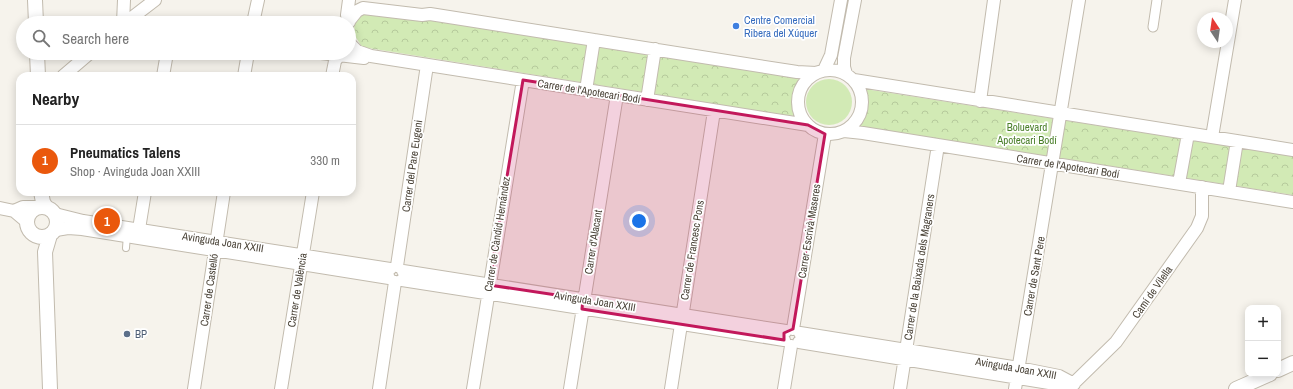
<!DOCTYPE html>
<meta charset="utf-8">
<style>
body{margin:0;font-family:"Archivo Narrow",sans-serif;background:#f6f6f6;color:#222}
.controls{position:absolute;right:12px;bottom:12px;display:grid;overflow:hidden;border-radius:8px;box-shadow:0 2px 10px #0003}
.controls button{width:36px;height:36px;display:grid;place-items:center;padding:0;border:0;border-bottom:1px solid #e0e0e0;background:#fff;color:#222;font:20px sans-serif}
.compass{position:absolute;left:1197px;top:12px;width:36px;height:36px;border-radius:50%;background:#fff;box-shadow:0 2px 10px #0003;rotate:347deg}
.you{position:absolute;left:639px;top:221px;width:14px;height:14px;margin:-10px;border:3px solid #fff;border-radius:50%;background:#1a73e8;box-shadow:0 0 0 6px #1a73e833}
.badge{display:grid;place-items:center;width:26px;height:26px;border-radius:50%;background:#ea580c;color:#fff;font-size:13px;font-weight:700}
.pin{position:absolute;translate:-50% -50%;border:2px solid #fff;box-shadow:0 1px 4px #0006}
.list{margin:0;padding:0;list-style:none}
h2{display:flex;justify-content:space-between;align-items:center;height:52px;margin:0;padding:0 16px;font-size:17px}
h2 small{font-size:13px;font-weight:400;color:#767676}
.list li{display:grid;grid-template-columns:26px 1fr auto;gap:12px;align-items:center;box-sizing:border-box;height:72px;padding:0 16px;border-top:1px solid #e0e0e0}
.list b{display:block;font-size:15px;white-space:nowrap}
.list p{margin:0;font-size:13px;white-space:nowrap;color:#767676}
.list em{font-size:13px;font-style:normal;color:#767676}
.icon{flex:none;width:22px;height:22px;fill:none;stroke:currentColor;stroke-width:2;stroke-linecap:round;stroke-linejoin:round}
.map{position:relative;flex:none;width:1293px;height:389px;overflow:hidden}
.search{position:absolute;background:#fff;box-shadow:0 2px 10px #0003;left:16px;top:16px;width:340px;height:44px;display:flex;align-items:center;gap:10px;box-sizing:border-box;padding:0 14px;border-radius:22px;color:#767676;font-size:15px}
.panel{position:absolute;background:#fff;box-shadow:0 2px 10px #0003;left:16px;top:72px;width:340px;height:124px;border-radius:12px}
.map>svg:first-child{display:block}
</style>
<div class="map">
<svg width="1293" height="389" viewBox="0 0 1293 389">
<defs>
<pattern id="park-crowns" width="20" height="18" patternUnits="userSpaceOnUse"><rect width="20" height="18" fill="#d2eab5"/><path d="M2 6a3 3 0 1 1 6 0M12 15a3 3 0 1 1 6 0" fill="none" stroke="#b6ca9c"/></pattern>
</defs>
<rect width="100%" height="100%" fill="#f6f3ec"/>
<path fill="url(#park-crowns)" d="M363,11L513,32L793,76L799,80V82L793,98L796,115L791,116L362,47L355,36L354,24Z
M865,89L1293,156V195L859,126L866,107Z"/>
<path fill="#d2eab5" d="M806 102a23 23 0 1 1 46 0a23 23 0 1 1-46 0Z"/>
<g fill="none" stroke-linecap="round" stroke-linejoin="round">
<defs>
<path id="service" d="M126,248L127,235"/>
<path id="pedestrian" d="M1153,27L1157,0"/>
<path id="minor" d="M349,0L347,15L349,22
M349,21L357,11L363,8L422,15L430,14L797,72L816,73
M123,23L124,0
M125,23L155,0
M253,23L258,0
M349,43L357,51L371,56L808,125
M321,53L364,58
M798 102a32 32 0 1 1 64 0a32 32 0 1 1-64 0Z
M824,70L831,55L841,0
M846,74L844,67V58L855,0
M63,76L90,53
M163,76L167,53
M244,76L248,53
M332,76L335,61L341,53
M854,80L1293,150
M586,90L594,40
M647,100L655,49
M980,101L994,0
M844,131L863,133L1293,202
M1212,137L1235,0
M1179,183L1188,134
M1229,191L1237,141
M0,208L14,211L27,222
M14,211L23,207H38
M55,214L83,221L390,269
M139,229L145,192
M56,230L68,228L82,229L389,278
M397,266L427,65
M403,271L786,331
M402,280L784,340
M793,329L825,134
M800,333L1019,368L1059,376L1074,384
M799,342L1067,386L1074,383L1116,342L1197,228L1202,216V187
M194,389L224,192
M281,389L313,192
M379,389L395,282
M473,389L523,80
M570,389L617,95
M671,389L714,111
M784,389L791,346
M900,389L938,145
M1015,389L1079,0"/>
<path id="tertiary" d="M35,0L36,23
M37,53L38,76
M41,192L43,202L46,207
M27 222a15 15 0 1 1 30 0a15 15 0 1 1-30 0Z
M50,235L45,252L50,389
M1278,370L1293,363
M1236,389L1270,374"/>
</defs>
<use href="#service" stroke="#c2bbae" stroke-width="8"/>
<use href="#pedestrian" stroke="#c2bbae" stroke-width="11"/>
<use href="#minor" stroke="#c2bbae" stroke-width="14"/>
<use href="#tertiary" stroke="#c2bbae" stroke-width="16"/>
<use href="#service" stroke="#fff" stroke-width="6"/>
<use href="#pedestrian" stroke="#fff" stroke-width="9"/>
<use href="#minor" stroke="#fff" stroke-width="12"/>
<use href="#tertiary" stroke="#fff" stroke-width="14"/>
</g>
<path fill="#c2185b" fill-opacity="0.2" stroke="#c2185b" stroke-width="3" stroke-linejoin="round" d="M523,80L808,125L825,134L793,329L784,333V340L582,309L583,299L489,285Z"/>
<circle fill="#3f7fe0" stroke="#fff" stroke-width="1.5" cx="736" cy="26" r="4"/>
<circle fill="#5c6f8a" stroke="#fff" stroke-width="1.5" cx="127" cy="334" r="4"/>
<g text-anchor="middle" stroke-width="3.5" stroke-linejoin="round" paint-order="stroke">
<g font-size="11" fill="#366cbe" stroke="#fff" text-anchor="start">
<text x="744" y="24">Centre Comercial<tspan x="744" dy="13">Ribera del Xúquer</tspan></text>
</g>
<g font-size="11" fill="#4b4439" stroke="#fff">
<text transform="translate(589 91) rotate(9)" y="4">Carrer de l'Apotecari Bodí</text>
<text transform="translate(412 166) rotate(-82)" y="4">Carrer del Pare Eugeni</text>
<text transform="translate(1068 166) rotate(9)" y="4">Carrer de l'Apotecari Bodí</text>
<text transform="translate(809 231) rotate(-81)" y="4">Carrer Escrivà Maseres</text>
<text transform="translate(497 234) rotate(-81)" y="4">Carrer de Càndid Hernández</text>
<text transform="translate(223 242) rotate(9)" y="4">Avinguda Joan XXIII</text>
<text transform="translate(593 242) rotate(-81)" y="4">Carrer d'Alacant</text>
<text transform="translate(692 250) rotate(-81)" y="4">Carrer de Francesc Pons</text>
<text transform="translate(919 267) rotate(-81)" y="4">Carrer de la Baixada dels Magraners</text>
<text transform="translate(1034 276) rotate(-80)" y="4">Carrer de Sant Pere</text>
<text transform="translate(209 290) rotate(-82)" y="4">Carrer de Castelló</text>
<text transform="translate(297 290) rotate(-81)" y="4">Carrer de València</text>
<text transform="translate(1152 292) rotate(-55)" y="4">Camí de Vilella</text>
<text transform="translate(595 301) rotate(9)" y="4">Avinguda Joan XXIII</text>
<text transform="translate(1016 368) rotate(10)" y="4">Avinguda Joan XXIII</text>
</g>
<g font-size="11" fill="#4a7f2a" stroke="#fff">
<text x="1027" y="131">Boluevard<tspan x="1027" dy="13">Apotecari Bodí</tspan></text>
</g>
<g font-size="11" fill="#4e5e75" stroke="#fff" text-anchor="start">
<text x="135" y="338">BP</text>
</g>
</g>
</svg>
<div class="controls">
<button>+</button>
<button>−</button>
</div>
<svg class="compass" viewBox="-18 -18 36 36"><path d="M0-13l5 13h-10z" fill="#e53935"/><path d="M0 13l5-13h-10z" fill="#767676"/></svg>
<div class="you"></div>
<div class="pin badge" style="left:107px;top:221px">1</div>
<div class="search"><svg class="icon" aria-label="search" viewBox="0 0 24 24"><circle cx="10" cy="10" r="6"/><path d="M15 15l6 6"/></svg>Search here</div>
<section class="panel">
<h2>Nearby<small></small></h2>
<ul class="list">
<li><span class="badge">1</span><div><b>Pneumatics Talens</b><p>Shop · Avinguda Joan XXIII</p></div><em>330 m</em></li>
</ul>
</section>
</div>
